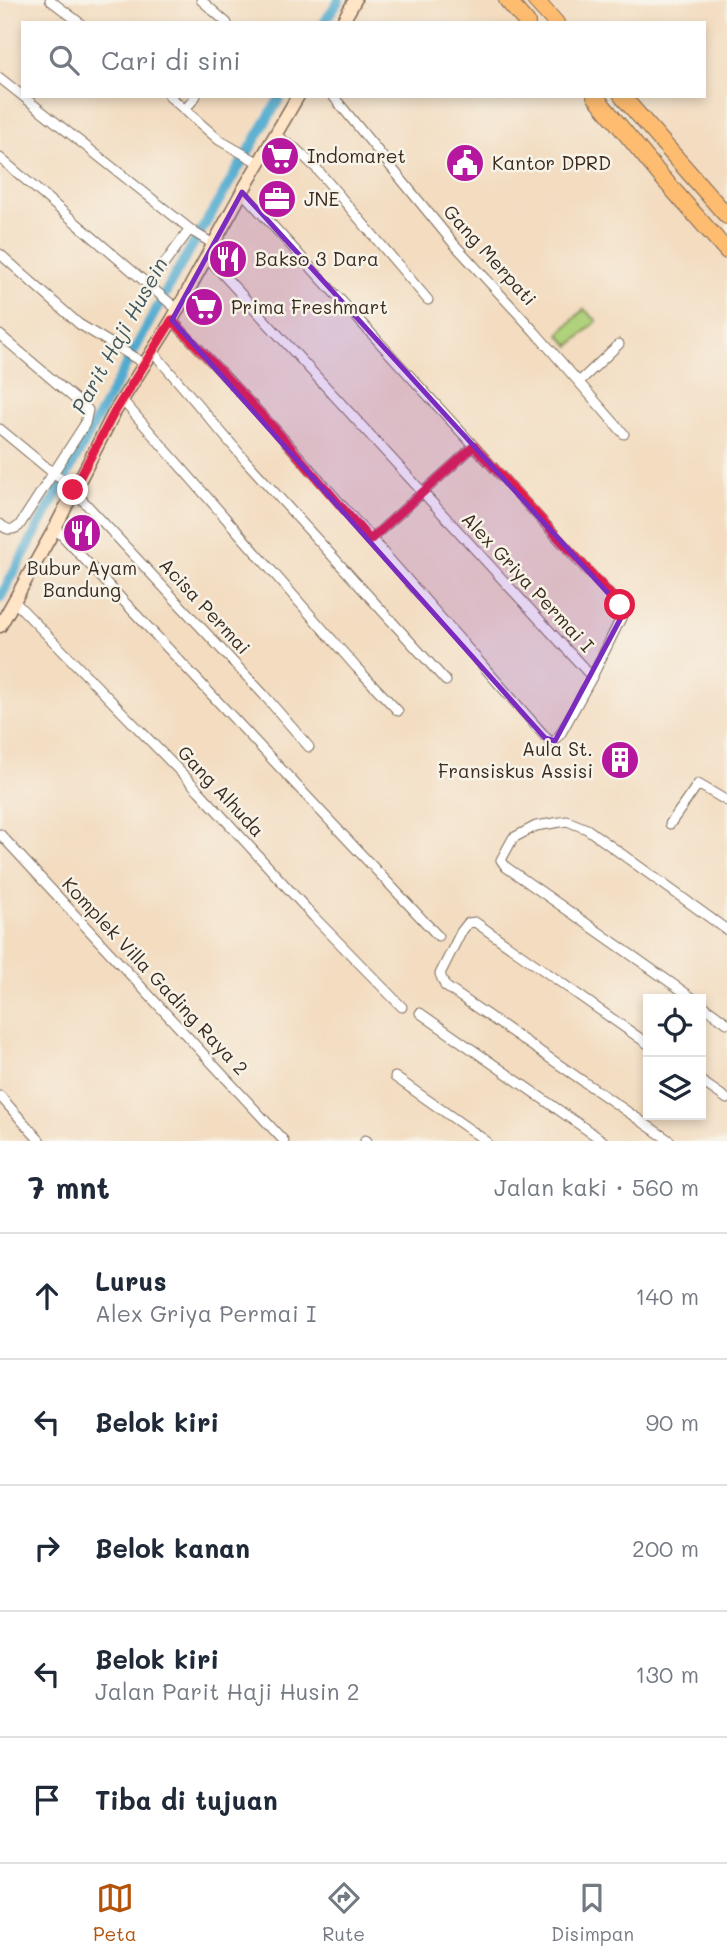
<!DOCTYPE html>
<html lang="id">
<meta charset="utf-8">
<style>
body{margin:0;font-family:Mali,sans-serif;background:#f2f2f3;color:#1f2937}
.controls{position:absolute;right:21px;bottom:21px;display:grid;overflow:hidden;border-radius:0px;box-shadow:0 4px 10px #0003}
.controls button{width:63px;height:63px;display:grid;place-items:center;padding:0;border:0;border-bottom:2px solid #e0e1e3;background:#fff;color:#1f2937;font:35px sans-serif}
.stop{position:absolute;width:21px;height:21px;margin:-16px;border:5px solid #e11d48;border-radius:50%;background:#fff}
.stop.end{background:#e11d48;border-color:#fff;box-shadow:0 2px 7px #0008}
.list{margin:0;padding:0;list-style:none}
h2{display:flex;justify-content:space-between;align-items:center;height:91px;margin:0;padding:0 28px;font-size:30px}
h2 small{font-size:23px;font-weight:400;color:#747a83}
.list li{display:grid;grid-template-columns:46px 1fr auto;gap:21px;align-items:center;box-sizing:border-box;height:126px;padding:0 28px;border-top:2px solid #e0e1e3}
.list b{display:block;font-size:26px;white-space:nowrap}
.list p{margin:0;font-size:23px;white-space:nowrap;color:#747a83}
.list em{font-size:23px;font-style:normal;color:#747a83}
.icon{flex:none;width:38px;height:38px;fill:none;stroke:currentColor;stroke-width:2;stroke-linecap:round;stroke-linejoin:round}
.map{position:relative;flex:none;width:727px;height:1141px;overflow:hidden}
.search{position:absolute;background:#fff;box-shadow:0 4px 10px #0003;left:21px;right:21px;top:21px;height:77px;display:flex;align-items:center;gap:18px;box-sizing:border-box;padding:0 24px;border-radius:0px;color:#747a83;font-size:26px}
.sheet{height:721px;background:#fff}
nav{display:flex;justify-content:space-around;align-items:center;box-sizing:border-box;height:98px;border-top:2px solid #e0e1e3;background:#fff;font-size:19px;color:#747a83}
nav a{display:grid;justify-items:center;gap:4px}
nav .on{color:#b45309}
.map>svg:first-child{display:block}
</style>
<div class="map">
<svg width="727" height="1141" viewBox="0 0 727 1141">
<rect width="100%" height="100%" fill="#f7f3e8"/>
<filter id="ink" filterUnits="userSpaceOnUse"><feTurbulence type="fractalNoise" baseFrequency=".0143" numOctaves="2"/><feDisplacementMap in="SourceGraphic" scale="14" xChannelSelector="R" yChannelSelector="G"/><feConvolveMatrix kernelMatrix="1 2 1 2 8 2 1 2 1" color-interpolation-filters="sRGB"/></filter>
<filter id="wash" filterUnits="userSpaceOnUse"><feTurbulence type="fractalNoise" baseFrequency=".00686" numOctaves="4" result="noise"/><feDisplacementMap in="SourceGraphic" scale="28" xChannelSelector="R" yChannelSelector="G"/><feGaussianBlur stdDeviation="1.57" result="paint"/><feColorMatrix in="noise" values="0 0 0 0 0 0 0 0 0 0 0 0 0 0 0 0 0 1.4 0 .05"/><feComposite in="paint" operator="in"/></filter>
<g filter="url(#wash)">
<rect width="100%" height="100%" fill="#f3dcc0"/>
<path fill="#b0d27b" stroke="#767e4c" stroke-width="2" d="M584,309L597,321L570,346L559,334Z"/>
<g fill="none" stroke-linecap="round" stroke-linejoin="round">
<path stroke="#51abcf" stroke-width="10" d="M324,23L339,0
M0,598L175,275L281,96"/>
</g>
</g>
<g filter="url(#ink)">
<g fill="none" stroke-linecap="round" stroke-linejoin="round">
<defs>
<path id="street" d="M50,0L80,23
M201,0L227,23
M0,78L195,233L215,245
M169,96L219,140L259,163
M333,96L454,244L535,332L624,434
M185,110L196,96
M275,135L296,149L316,168L428,300
M0,158L178,310
M0,254L79,324L145,364
M207,257L592,677L622,616L619,605L242,192
M148,286L190,229
M172,320L274,428L550,742L555,741L561,733L592,677
M0,335L88,410L85,424L19,526C12,531 6,530 0,524
M153,352L245,460L446,681
M579,382L619,344
M123,401L356,667L398,711
M0,429L58,477L75,487
M73,490L264,695L309,747
M55,528L438,936
M370,540L474,446
M14,601L199,791L314,917L402,1007
M670,824L698,784L727,801
M0,834L284,1141
M694,999L506,867L501,860L513,838L536,826L567,821L587,829L727,930
M701,1004L727,1023
M420,1013L603,1141
M648,1044L475,922L468,923L461,932L440,974L445,986L670,1141
M395,1077L486,1141
M701,1081L727,1099
M0,1096L40,1141
M365,1140L367,1141"/>
<path id="secondary" d="M342,23L355,0
M0,626L55,528L114,413L172,320L242,192L298,96"/>
<path id="highway" d="M507,0L527,23
M535,0L556,23
M595,96L660,175L727,251
M622,96L727,216"/>
</defs>
<use href="#street" stroke="#7b6857" stroke-width="11"/>
<use href="#secondary" stroke="#7b6857" stroke-width="15"/>
<use href="#highway" stroke="#7b6857" stroke-width="18"/>
<use href="#street" stroke="#fff" stroke-width="9"/>
<use href="#secondary" stroke="#ffe4c6" stroke-width="12"/>
<use href="#highway" stroke="#febc70" stroke-width="16"/>
</g>
</g>
<g fill="none" stroke-linecap="round" stroke-linejoin="round" filter="url(#ink)">
<path stroke="#e11d48" stroke-width="9" d="M73,490L114,413L172,320L274,428L370,540L474,446L620,605"/>
</g>
<path fill="#7b2cbf" fill-opacity="0.2" stroke="#7b2cbf" stroke-width="5" stroke-linejoin="round" d="M242,192L619,605L622,616L555,741L545,738L172,320Z"/>
<defs>
<symbol id="supermarket-disc" viewBox="-11 -11 22 22"><circle r="9.5" fill="#b5179e" stroke="#f7f3e8"/><path d="M-6-5.5h2.5l.6 2H6L4.5 2H-2.5L-4.4-4H-6ZM-1.5 3.2a1.3 1.3 0 1 0 .1 0ZM3 3.2a1.3 1.3 0 1 0 .1 0Z" fill="#fff"/></symbol>
<symbol id="civic-disc" viewBox="-11 -11 22 22"><circle r="9.5" fill="#b5179e" stroke="#f7f3e8"/><path d="M-.6-6.5H3V-4.5H.6V-3L4-1V1h2V6H-6V1h2V-1L-.6-3ZM-1.2 2.5V6h2.4V2.5Z" fill="#fff"/></symbol>
<symbol id="office-disc" viewBox="-11 -11 22 22"><circle r="9.5" fill="#b5179e" stroke="#f7f3e8"/><path d="M-6-3h4V-5.5h4V-3h4V5H-6ZM-1-4.5V-3h2v-1.5ZM-6 0V1H6V0Z" fill="#fff"/></symbol>
<symbol id="restaurant-disc" viewBox="-11 -11 22 22"><circle r="9.5" fill="#b5179e" stroke="#f7f3e8"/><path d="M-5-6h1v4h1v-4h1v4h1v-4h1v5L-1.5 .5V6h-2V.5L-5-1ZM5-6V6H3V1.5H1.5Q1.5-4 5-6Z" fill="#fff"/></symbol>
<symbol id="building-disc" viewBox="-11 -11 22 22"><circle r="9.5" fill="#b5179e" stroke="#f7f3e8"/><path d="M-4-6H4V6H1V3H-1V6H-4ZM-2.5-4.3h1.7v1.8h-1.7ZM.8-4.3h1.7v1.8H.8ZM-2.5-1h1.7V.8h-1.7ZM.8-1h1.7V.8H.8Z" fill="#fff"/></symbol>
</defs>
<g fill-rule="evenodd">
<use href="#supermarket-disc" x="258" y="134" width="44" height="44"/>
<use href="#civic-disc" x="443" y="141" width="44" height="44"/>
<use href="#office-disc" x="255" y="177" width="44" height="44"/>
<use href="#restaurant-disc" x="206" y="237" width="44" height="44"/>
<use href="#supermarket-disc" x="182" y="285" width="44" height="44"/>
<use href="#restaurant-disc" x="60" y="511" width="44" height="44"/>
<use href="#building-disc" x="598" y="738" width="44" height="44"/>
</g>
<g text-anchor="middle" stroke-width="5" stroke-linejoin="round" paint-order="stroke">
<g font-size="19" fill="#3b2a1e" stroke="#f7f3e8" text-anchor="start">
<text x="307" y="163">Indomaret</text>
<text x="492" y="170">Kantor DPRD</text>
<text x="304" y="206">JNE</text>
<text x="255" y="266">Bakso 3 Dara</text>
<text x="231" y="314">Prima Freshmart</text>
<text x="82" y="575" text-anchor="middle">Bubur Ayam<tspan x="82" dy="22">Bandung</tspan></text>
<text x="593" y="756" text-anchor="end">Aula St.<tspan x="593" dy="22">Fransiskus Assisi</tspan></text>
</g>
<g font-size="19" fill="#3b2a1e" stroke="#f7f3e8">
<text transform="translate(490 255) rotate(48)" y="7">Gang Merpati</text>
<text transform="translate(528 582) rotate(47)" y="7">Alex Griya Permai I</text>
<text transform="translate(205 606) rotate(47)" y="7">Acisa Permai</text>
<text transform="translate(221 791) rotate(47)" y="7">Gang Alhuda</text>
<text transform="translate(155 976) rotate(47)" y="7">Komplek Villa Gading Raya 2</text>
</g>
<g font-size="21" font-style="italic" fill="#43575c" stroke="#f7f3e8">
<text transform="translate(120 336) rotate(-61)" y="7">Parit Haji Husein</text>
</g>
</g>
</svg>
<div class="controls">
<button><svg class="icon" aria-label="locate" viewBox="0 0 24 24"><circle cx="12" cy="12" r="6"/><path d="M12 2v4M12 18v4M2 12h4M18 12h4"/></svg></button>
<button><svg class="icon" aria-label="layers" viewBox="0 0 24 24"><path d="M12 4l9 5-9 5-9-5zM3 14l9 5 9-5"/></svg></button>
</div>
<div class="stop" style="left:620px;top:605px"></div>
<div class="stop end" style="left:73px;top:490px"></div>
<div class="search"><svg class="icon" aria-label="search" viewBox="0 0 24 24"><circle cx="10" cy="10" r="6"/><path d="M15 15l6 6"/></svg>Cari di sini</div>
</div>
<section class="sheet">
<h2>7 mnt<small>Jalan kaki · 560 m</small></h2>
<ul class="list">
<li><svg class="icon" aria-label="ahead" viewBox="0 0 24 24"><path d="M12 20V5M6 11l6-6 6 6"/></svg><div><b>Lurus</b><p>Alex Griya Permai I</p></div><em>140 m</em></li>
<li><svg class="icon" aria-label="left" viewBox="0 0 24 24"><path d="M17 20v-9H6M10 6l-5 5 5 5"/></svg><div><b>Belok kiri</b></div><em>90 m</em></li>
<li><svg class="icon" aria-label="right" viewBox="0 0 24 24"><path d="M7 20v-9h11M14 6l5 5-5 5"/></svg><div><b>Belok kanan</b></div><em>200 m</em></li>
<li><svg class="icon" aria-label="left" viewBox="0 0 24 24"><path d="M17 20v-9H6M10 6l-5 5 5 5"/></svg><div><b>Belok kiri</b><p>Jalan Parit Haji Husin 2</p></div><em>130 m</em></li>
<li><svg class="icon" aria-label="arrive" viewBox="0 0 24 24"><path d="M6 21V4h12l-3 4 3 4H6"/></svg><div><b>Tiba di tujuan</b></div></li>
</ul>
</section>
<nav>
<a class="on"><svg class="icon" aria-label="map" viewBox="0 0 24 24"><path d="M3 6l6-2 6 2 6-2v14l-6 2-6-2-6 2zM9 4v14M15 6v14"/></svg>Peta</a>
<a><svg class="icon" aria-label="directions" viewBox="0 0 24 24"><path d="M12 3l9 9-9 9-9-9zM9 14v-3h6M13 9l2 2-2 2"/></svg>Rute</a>
<a><svg class="icon" aria-label="saved" viewBox="0 0 24 24"><path d="M7 4h10v16l-5-4-5 4z"/></svg>Disimpan</a>
</nav>
